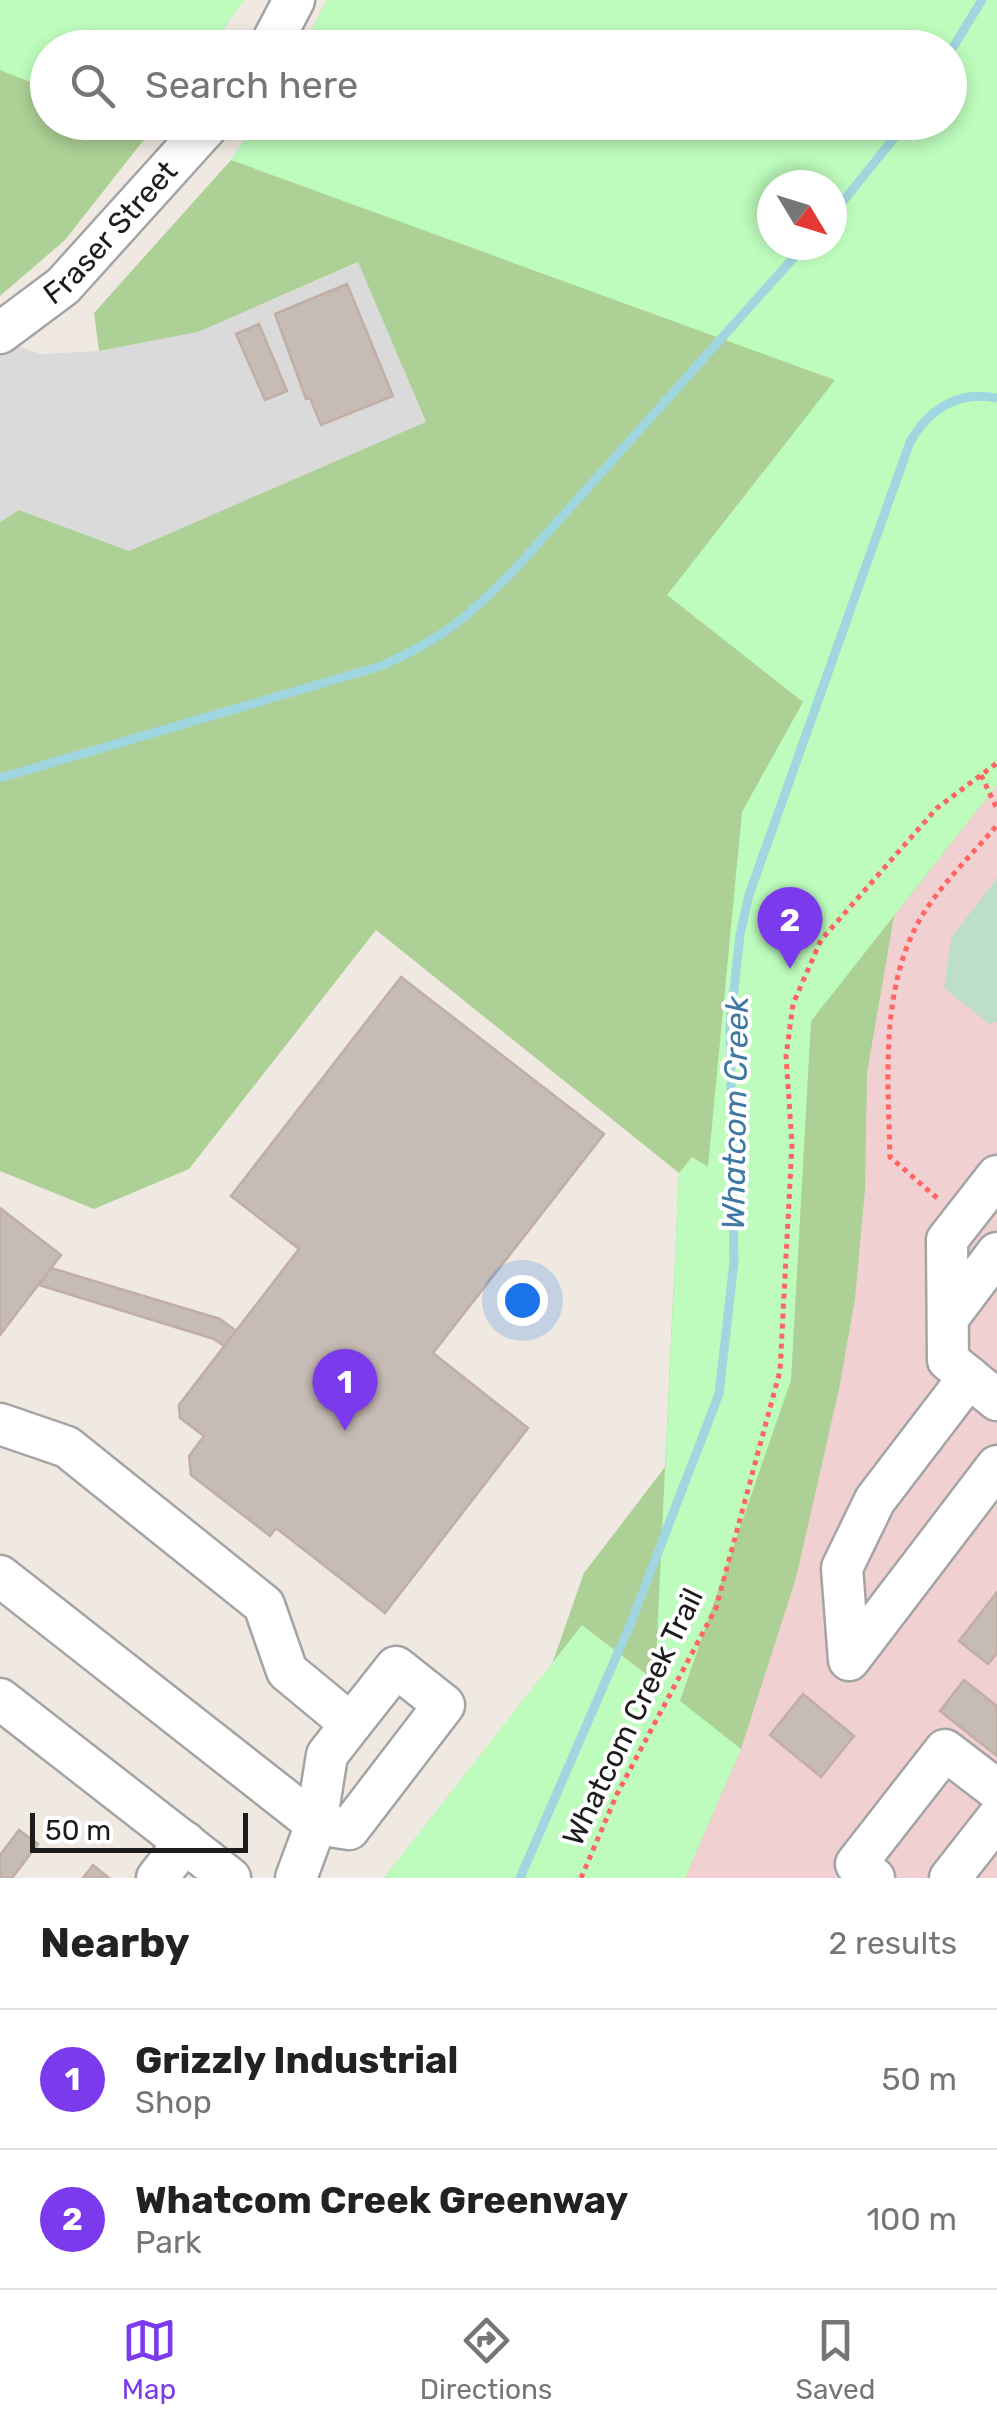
<!DOCTYPE html>
<style>
body{margin:0;font-family:Rubik,sans-serif;background:#f2f2f2;color:#222}
.compass{position:absolute;left:757px;top:170px;width:90px;height:90px;border-radius:50%;background:#fff;box-shadow:0 5px 15px #0003;rotate:128deg}
.scale{position:absolute;left:30px;bottom:25px;width:218px;box-sizing:border-box;padding-left:10px;border:5px solid #1d1d1d;border-top:0;font-size:28px;line-height:35px;white-space:nowrap;color:#1d1d1d;-webkit-text-stroke:8px #fff;paint-order:stroke}
.you{position:absolute;left:522px;top:1300px;width:35px;height:35px;margin:-25px;border:8px solid #fff;border-radius:50%;background:#1a73e8;box-shadow:0 0 0 15px #1a73e833}
.badge{display:grid;place-items:center;width:65px;height:65px;border-radius:50%;background:#7c3aed;color:#fff;font-size:32px;font-weight:700}
.pin{position:absolute;translate:-50% -82px;filter:drop-shadow(0 2px 5px #0008)}
.pin::after{content:'';position:absolute;top:52px;width:35px;height:30px;background:inherit;clip-path:polygon(0 0,100% 0,50% 100%)}
.list{margin:0;padding:0;list-style:none}
h2{display:flex;justify-content:space-between;align-items:center;height:130px;margin:0;padding:0 40px;font-size:42px}
h2 small{font-size:32px;font-weight:400;color:#767676}
.list li{display:grid;grid-template-columns:65px 1fr auto;gap:30px;align-items:center;box-sizing:border-box;height:140px;padding:0 40px;border-top:2px solid #e0e0e0}
.list b{display:block;font-size:38px;white-space:nowrap}
.list p{margin:0;font-size:32px;white-space:nowrap;color:#767676}
.list em{font-size:32px;font-style:normal;color:#767676}
.icon{flex:none;width:55px;height:55px;fill:none;stroke:currentColor;stroke-width:2;stroke-linecap:round;stroke-linejoin:round}
.map{position:relative;flex:none;width:997px;height:1878px;overflow:hidden}
.search{position:absolute;background:#fff;box-shadow:0 5px 15px #0003;left:30px;right:30px;top:30px;height:110px;display:flex;align-items:center;gap:25px;box-sizing:border-box;padding:0 35px;border-radius:55px;color:#767676;font-size:38px}
.sheet{height:410px;background:#fff}
nav{display:flex;justify-content:space-around;align-items:center;box-sizing:border-box;height:140px;border-top:2px solid #e0e0e0;background:#fff;font-size:28px;color:#767676}
nav a{display:grid;justify-items:center;gap:5px}
nav .on{color:#7c3aed}
.map>svg:first-child{display:block}
</style>
<div class="map">
<svg width="997" height="1878" viewBox="0 0 997 1878">
<rect width="100%" height="100%" fill="#efe9e2"/>
<path fill="#dbdada" d="M359,262L426,423L129,551L20,510L0,522V340L41,354L99,351L198,332Z"/>
<path fill="#f1d0d2" d="M997,785V1878H685L741,1749L811,1021Z"/>
<path fill="#acd095" fill-rule="evenodd" d="M0,0H244L210,47L48,48V122L157,123L65,240L0,296Z
M327,0H997V785L894,916L867,1073L865,1190L855,1299L839,1389L796,1578L741,1749L685,1878H384L552,1664L584,1573L665,1467L679,1173L376,930L189,1169L94,1209L0,1171V522L19,510L129,551L426,422L358,262L198,332L99,351L94,313L231,160L256,123L950,122V48L303,47ZM772,185H832V245H772Z"/>
<path fill="#bedecc" d="M997,878V1022L989,1024L944,988L951,938Z"/>
<path fill="#bdfcbc" fill-rule="evenodd" d="M0,0H244L210,47L48,48L47,89L0,70Z
M327,0H997V785L811,1021L791,1380L680,1701L741,1749L685,1878H384L582,1625L655,1681L679,1173L692,1157L708,1167L742,812L803,702L667,595L835,380L231,160L256,123L950,122V48L303,47ZM832,185V245H772V185Z"/>
<g fill="none" stroke-linecap="round" stroke-linejoin="round">
<path stroke="#a0d6df" stroke-width="9" d="M950,52L982,0
M832,215L907,122
M0,778L381,666C444,638 468,617 516,568L805,245
M520,1878L630,1625L719,1394L734,1262L730,1025L740,935L749,895L910,442C929,409 958,390 997,398"/>
</g>
<path fill="#c7bbb5" stroke="#c1aea4" stroke-width="2.5" d="M347,284L393,396L321,425L310,398L306,399L275,314Z
M259,324L287,391L265,400L236,334Z
M401,977L604,1134L433,1353L528,1428L385,1613L276,1528L270,1536L191,1475L189,1456L204,1436L180,1418L179,1405L299,1249L231,1196Z
M0,1208L61,1255L0,1335Z
M51,1268L220,1319L236,1331L224,1346L214,1339L39,1285Z
M997,1592V1653L988,1664L959,1641Z
M964,1680L997,1706V1756L940,1711Z
M803,1694L854,1736L821,1777L770,1735Z
M19,1830L38,1844L12,1878H0V1855Z
M93,1865L109,1878H83Z"/>
<g fill="none" stroke-linecap="round" stroke-linejoin="round">
<defs>
<g id="minor">
<path d="M269,48L294,0"/>
<path id="s1" d="M0,333L63,286L211,122"/>
<path d="M997,1176L947,1240L948,1360L997,1400"/>
<path d="M948,1318L997,1253"/>
<path d="M969,1377L875,1500L842,1568L849,1660L997,1466"/>
<path d="M0,1424L67,1447L264,1605L287,1671L351,1724L396,1667L444,1705L349,1829L316,1824L0,1576"/>
<path d="M0,1699L230,1878"/>
<path d="M157,1878L185,1842"/>
<path d="M296,1878L316,1824L327,1755L351,1724"/>
<path d="M874,1878L856,1864L945,1750L997,1790"/>
<path d="M950,1878L997,1818"/>
</g>
</defs>
<use href="#minor" stroke="#a4a4a4" stroke-width="45"/>
<path stroke="#ff6563" stroke-width="5" stroke-dasharray="5 5" stroke-linecap="butt" d="M981,775L997,809
M937,1198L890,1157C888,1080 880,991 919,921C938,887 972,855 997,825
M581,1878L617,1794L716,1608L780,1371L792,1144L786,1056L793,1004L821,940L937,808L997,763"/>
<use href="#minor" stroke="#fff" stroke-width="40"/>
</g>
<g text-anchor="middle" stroke-width="8" stroke-linejoin="round" paint-order="stroke">
<g font-size="30" fill="#1d1d1d" stroke="#fff">
<text dy="10" stroke="none"><textPath href="#s1" startOffset="150">Fraser Street</textPath></text>
<text transform="translate(633 1717) rotate(-64)" y="10">Whatcom Creek Trail</text>
</g>
<g font-size="32" font-style="italic" fill="#4079a1" stroke="#fff">
<text transform="translate(735 1113) rotate(-89)" y="11">Whatcom Creek</text>
</g>
</g>
</svg>
<svg class="compass" viewBox="-18 -18 36 36"><path d="M0-13l5 13h-10z" fill="#e53935"/><path d="M0 13l5-13h-10z" fill="#767676"/></svg>
<div class="scale">50 m</div>
<div class="you"></div>
<div class="pin badge" style="left:345px;top:1431px">1</div>
<div class="pin badge" style="left:790px;top:969px">2</div>
<div class="search"><svg class="icon" aria-label="search" viewBox="0 0 24 24"><circle cx="10" cy="10" r="6"/><path d="M15 15l6 6"/></svg>Search here</div>
</div>
<section class="sheet">
<h2>Nearby<small>2 results</small></h2>
<ul class="list">
<li><span class="badge">1</span><div><b>Grizzly Industrial</b><p>Shop</p></div><em>50 m</em></li>
<li><span class="badge">2</span><div><b>Whatcom Creek Greenway</b><p>Park</p></div><em>100 m</em></li>
</ul>
</section>
<nav>
<a class="on"><svg class="icon" aria-label="map" viewBox="0 0 24 24"><path d="M3 6l6-2 6 2 6-2v14l-6 2-6-2-6 2zM9 4v14M15 6v14"/></svg>Map</a>
<a><svg class="icon" aria-label="directions" viewBox="0 0 24 24"><path d="M12 3l9 9-9 9-9-9zM9 14v-3h6M13 9l2 2-2 2"/></svg>Directions</a>
<a><svg class="icon" aria-label="saved" viewBox="0 0 24 24"><path d="M7 4h10v16l-5-4-5 4z"/></svg>Saved</a>
</nav>
